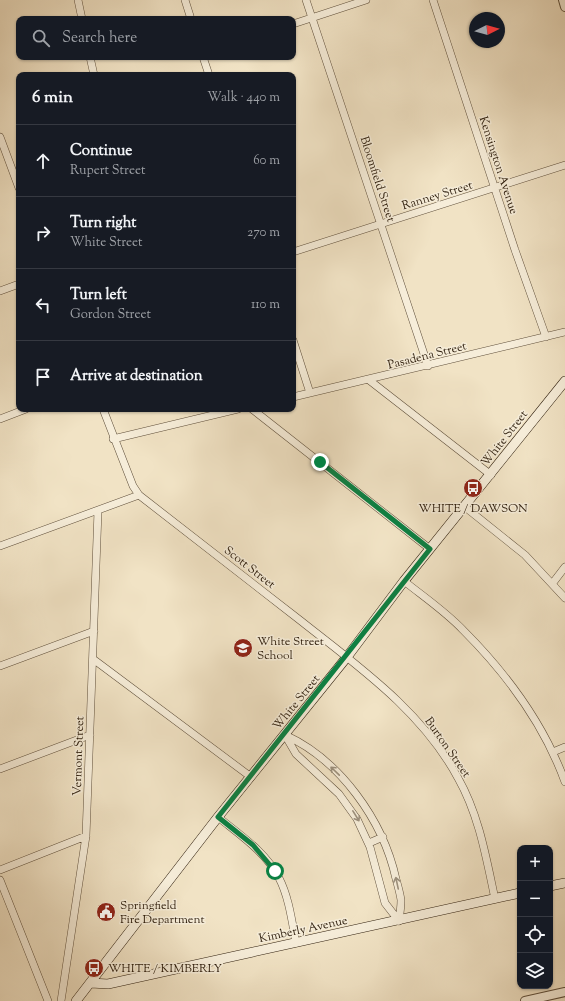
<!DOCTYPE html>
<meta charset="utf-8">
<style>
body{margin:0;font-family:"Sorts Mill Goudy",serif;background:#20242c;color:#f1f3f6}
.controls{position:absolute;right:12px;bottom:12px;display:grid;overflow:hidden;border-radius:8px;box-shadow:0 1px 3px #0004}
.controls button{width:36px;height:36px;display:grid;place-items:center;padding:0;border:0;border-bottom:1px solid #363941;background:#171b24;color:#f1f3f6;font:20px sans-serif}
.compass{position:absolute;left:469px;top:12px;width:36px;height:36px;border-radius:50%;background:#171b24;box-shadow:0 1px 3px #0004;rotate:84deg}
.stop{position:absolute;width:12px;height:12px;margin:-9px;border:3px solid #0b8043;border-radius:50%;background:#fff}
.stop.end{background:#0b8043;border-color:#fff;box-shadow:0 1px 4px #0008}
.list{margin:0;padding:0;list-style:none}
h2{display:flex;justify-content:space-between;align-items:center;height:52px;margin:0;padding:0 16px;font-size:17px}
h2 small{font-size:13px;font-weight:400;color:#9ea1a6}
.list li{display:grid;grid-template-columns:26px 1fr auto;gap:12px;align-items:center;box-sizing:border-box;height:72px;padding:0 16px;border-top:1px solid #363941}
.list b{display:block;font-size:15px;white-space:nowrap}
.list p{margin:0;font-size:13px;white-space:nowrap;color:#9ea1a6}
.list em{font-size:13px;font-style:normal;color:#9ea1a6}
.icon{flex:none;width:22px;height:22px;fill:none;stroke:currentColor;stroke-width:2;stroke-linecap:round;stroke-linejoin:round}
.map{position:relative;flex:none;width:565px;height:1001px;overflow:hidden}
.search{position:absolute;background:#171b24;box-shadow:0 1px 3px #0004;left:16px;top:16px;width:280px;height:44px;display:flex;align-items:center;gap:10px;box-sizing:border-box;padding:0 14px;border-radius:8px;color:#9ea1a6;font-size:15px}
.panel{position:absolute;background:#171b24;box-shadow:0 1px 3px #0004;left:16px;top:72px;width:280px;height:340px;border-radius:8px}
.map>svg:first-child{display:block}
</style>
<div class="map">
<svg width="565" height="1001" viewBox="0 0 565 1001">
<rect width="100%" height="100%" fill="#f1e3c5"/>
<filter id="stains"><feTurbulence type="fractalNoise" baseFrequency=".005" numOctaves="4"/><feColorMatrix values="0 0 0 0 .2 0 0 0 0 .09 0 0 0 0 .02 0 0 0 .5 -.17"/></filter>
<radialGradient id="worn" r=".72"><stop offset=".6" stop-color="#630" stop-opacity="0"/><stop offset="1" stop-color="#630" stop-opacity=".3"/></radialGradient>
<g fill="none" stroke-linecap="round" stroke-linejoin="round">
<defs>
<path id="minor" d="M78,0L82,19
M185,0L191,19
M306,0L428,366
M433,0L515,250L546,337
M293,24L366,0
M90,57L94,75
M203,57L209,75
M0,137L19,188
M293,252L565,165
M0,291L19,284
M293,340L310,393
M369,380L491,475
M293,397L565,332
M103,409L133,486L139,495C193,537 247,579 301,621C359,667 422,711 458,778C479,815 486,857 495,899
M252,409L430,549
M0,419L26,409
M113,439L238,409
M465,507L525,555L565,598
M0,546L139,495
M404,581C424,597 446,612 463,630C506,673 544,724 565,782
M552,584L565,567
M93,659L251,777
M0,666L94,631
M285,735C340,760 383,820 396,879C398,886 400,893 401,900C401,907 400,914 399,921
M285,735L296,754L339,794L357,819L370,847L385,903L399,921
M553,752L565,747
M0,769L90,735
M218,817C240,835 266,852 279,878C289,897 292,922 296,943
M369,843L383,837
M0,870L86,836
M0,880L48,1001
M61,1001L86,836L98,511"/>
<path id="tertiary" d="M563,0L565,7
M525,1001L565,992"/>
<path id="secondary" d="M550,886L565,883
M91,983L108,984L520,893
M76,1001L218,817L347,657L404,581L565,381"/>
</defs>
<use href="#minor" stroke="#5f4f3b" stroke-width="8"/>
<use href="#tertiary" stroke="#5f4f3b" stroke-width="10"/>
<use href="#secondary" stroke="#2e1e0d" stroke-width="10"/>
<use href="#minor" stroke="#f6edd9" stroke-width="7"/>
<use href="#tertiary" stroke="#f6edd9" stroke-width="8"/>
<use href="#secondary" stroke="#f6edd9" stroke-width="9"/>
</g>
<defs><path id="oneway-shaft" d="M-6 0H5M1.5-3L5.5 0L1.5 3" fill="none" stroke-width="1.6" stroke-linecap="round" stroke-linejoin="round"/></defs>
<g stroke="#9c907d">
<use href="#oneway-shaft" transform="translate(335 771) rotate(-136)"/>
<use href="#oneway-shaft" transform="translate(356 816) rotate(58)"/>
<use href="#oneway-shaft" transform="translate(397 883) rotate(-102)"/>
</g>
<g fill="none" stroke-linecap="round" stroke-linejoin="round">
<path stroke="#0b8043" stroke-width="5" d="M275,871L253,845L218,817L430,549L320,462"/>
</g>
<defs>
<symbol id="bus-disc" viewBox="-11 -11 22 22"><circle r="9.5" fill="#8f2418" stroke="#f6edd9"/><path d="M-5-6H5V4H4V6H2V4H-2V6H-4V4H-5ZM-3.5-4V0h7V-4ZM-3.5 1.2v1.5H-2V1.2ZM2 1.2v1.5H3.5V1.2Z" fill="#fff"/></symbol>
<symbol id="school-disc" viewBox="-11 -11 22 22"><circle r="9.5" fill="#8f2418" stroke="#f6edd9"/><path d="M0-5L7-2L0 1L-7-2ZM-4 1L0 2.5L4 1V4Q0 6-4 4Z" fill="#fff"/></symbol>
<symbol id="civic-disc" viewBox="-11 -11 22 22"><circle r="9.5" fill="#8f2418" stroke="#f6edd9"/><path d="M-.6-6.5H3V-4.5H.6V-3L4-1V1h2V6H-6V1h2V-1L-.6-3ZM-1.2 2.5V6h2.4V2.5Z" fill="#fff"/></symbol>
</defs>
<g fill-rule="evenodd">
<use href="#bus-disc" x="462" y="477" width="22" height="22"/>
<use href="#school-disc" x="232" y="637" width="22" height="22"/>
<use href="#civic-disc" x="95" y="901" width="22" height="22"/>
<use href="#bus-disc" x="83" y="957" width="22" height="22"/>
</g>
<g text-anchor="middle" stroke-width="3" stroke-linejoin="round" paint-order="stroke">
<g font-size="12" fill="#2e1e0d" stroke="#f6edd9">
<text transform="translate(499 165) rotate(72)" y="4">Kensington Avenue</text>
<text transform="translate(378 179) rotate(72)" y="4">Bloomfield Street</text>
<text transform="translate(437 195) rotate(-17)" y="4">Ranney Street</text>
<text transform="translate(427 355) rotate(-14)" y="4">Pasadena Street</text>
<text transform="translate(504 438) rotate(-52)" y="4">White Street</text>
<text transform="translate(250 567) rotate(38)" y="4">Scott Street</text>
<text transform="translate(296 702) rotate(-51)" y="4">White Street</text>
<text transform="translate(448 747) rotate(55)" y="4">Burton Street</text>
<text transform="translate(78 756) rotate(-88)" y="4">Vermont Street</text>
<text transform="translate(303 929) rotate(-12)" y="4">Kimberly Avenue</text>
</g>
<g font-size="12" fill="#2e1e0d" stroke="#f6edd9" text-anchor="start">
<text x="473" y="512" text-anchor="middle">WHITE / DAWSON</text>
<text x="257" y="645">White Street<tspan x="257" dy="14">School</tspan></text>
<text x="120" y="909">Springfield<tspan x="120" dy="14">Fire Department</tspan></text>
<text x="108" y="972">WHITE / KIMBERLY</text>
</g>
</g>
<rect width="100%" height="100%" filter="url(#stains)"/>
<rect width="100%" height="100%" fill="url(#worn)"/>
</svg>
<div class="controls">
<button>+</button>
<button>−</button>
<button><svg class="icon" aria-label="locate" viewBox="0 0 24 24"><circle cx="12" cy="12" r="6"/><path d="M12 2v4M12 18v4M2 12h4M18 12h4"/></svg></button>
<button><svg class="icon" aria-label="layers" viewBox="0 0 24 24"><path d="M12 4l9 5-9 5-9-5zM3 14l9 5 9-5"/></svg></button>
</div>
<svg class="compass" viewBox="-18 -18 36 36"><path d="M0-13l5 13h-10z" fill="#e53935"/><path d="M0 13l5-13h-10z" fill="#9ea1a6"/></svg>
<div class="stop" style="left:275px;top:871px"></div>
<div class="stop end" style="left:320px;top:462px"></div>
<div class="search"><svg class="icon" aria-label="search" viewBox="0 0 24 24"><circle cx="10" cy="10" r="6"/><path d="M15 15l6 6"/></svg>Search here</div>
<section class="panel">
<h2>6 min<small>Walk · 440 m</small></h2>
<ul class="list">
<li><svg class="icon" aria-label="ahead" viewBox="0 0 24 24"><path d="M12 20V5M6 11l6-6 6 6"/></svg><div><b>Continue</b><p>Rupert Street</p></div><em>60 m</em></li>
<li><svg class="icon" aria-label="right" viewBox="0 0 24 24"><path d="M7 20v-9h11M14 6l5 5-5 5"/></svg><div><b>Turn right</b><p>White Street</p></div><em>270 m</em></li>
<li><svg class="icon" aria-label="left" viewBox="0 0 24 24"><path d="M17 20v-9H6M10 6l-5 5 5 5"/></svg><div><b>Turn left</b><p>Gordon Street</p></div><em>110 m</em></li>
<li><svg class="icon" aria-label="arrive" viewBox="0 0 24 24"><path d="M6 21V4h12l-3 4 3 4H6"/></svg><div><b>Arrive at destination</b></div></li>
</ul>
</section>
</div>
